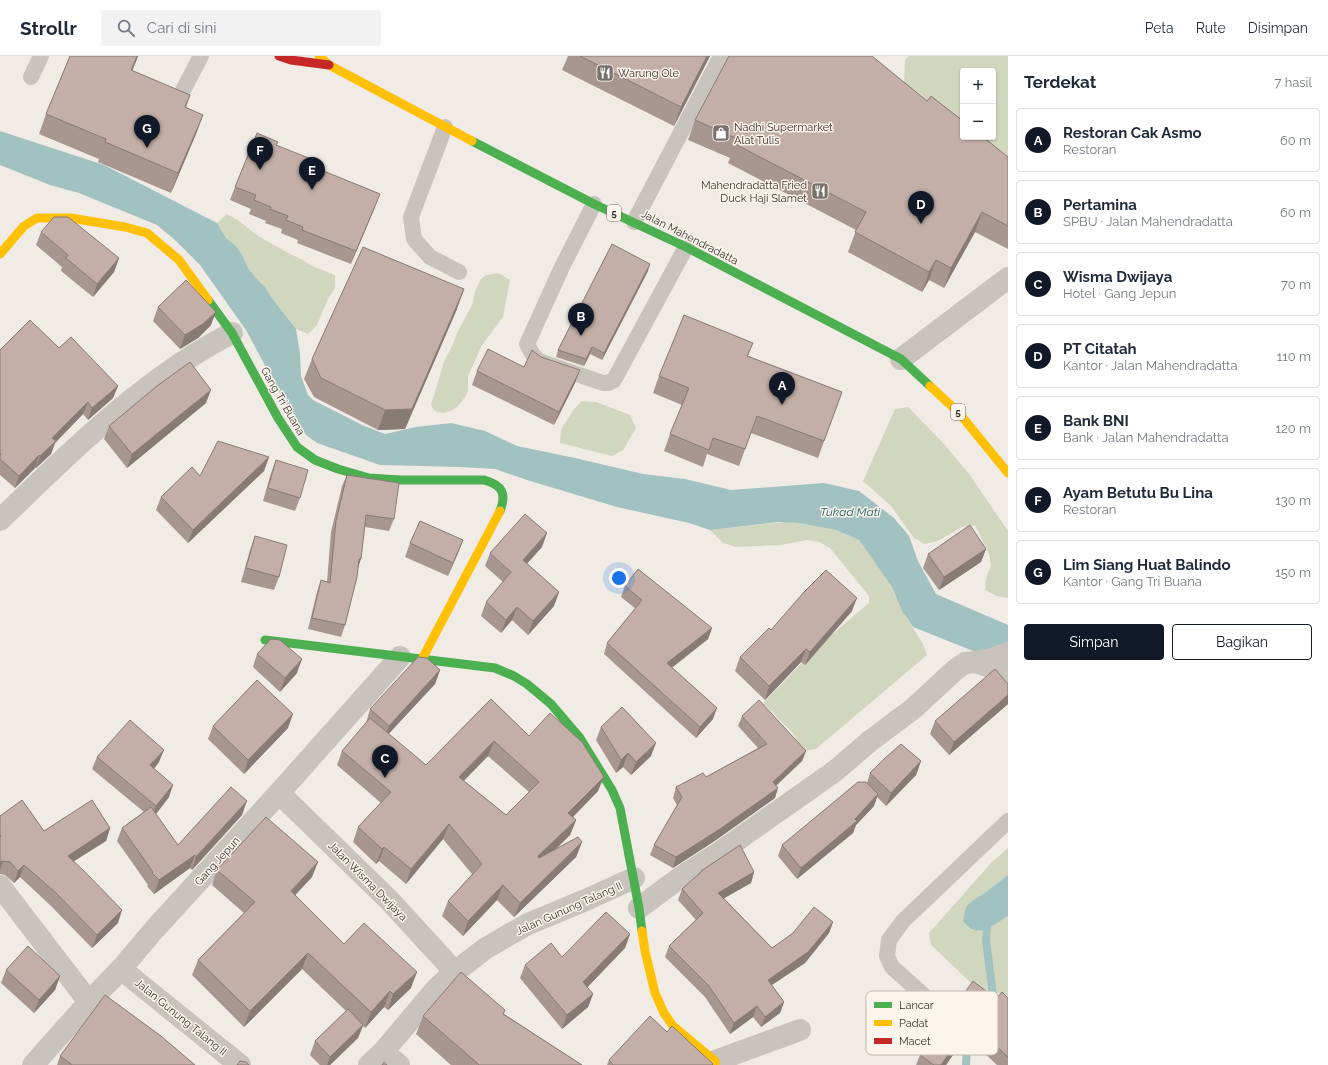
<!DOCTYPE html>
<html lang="id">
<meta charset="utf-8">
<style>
body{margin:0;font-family:Raleway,sans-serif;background:#f2f2f3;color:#1f2937}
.controls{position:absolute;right:12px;top:12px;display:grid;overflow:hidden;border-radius:4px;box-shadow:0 1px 3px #0004}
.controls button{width:36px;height:36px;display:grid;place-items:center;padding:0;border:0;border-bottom:1px solid #e0e1e3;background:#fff;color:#1f2937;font:20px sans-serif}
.you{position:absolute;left:619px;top:522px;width:14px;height:14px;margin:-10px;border:3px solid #fff;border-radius:50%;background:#1a73e8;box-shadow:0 0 0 6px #1a73e833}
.badge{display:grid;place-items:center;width:26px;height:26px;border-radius:50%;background:#111827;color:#fff;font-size:13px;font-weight:700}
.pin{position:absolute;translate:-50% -33px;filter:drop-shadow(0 1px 2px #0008)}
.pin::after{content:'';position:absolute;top:21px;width:14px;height:12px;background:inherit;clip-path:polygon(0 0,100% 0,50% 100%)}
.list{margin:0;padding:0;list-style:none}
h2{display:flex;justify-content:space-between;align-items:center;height:52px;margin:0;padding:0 16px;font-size:17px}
h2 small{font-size:13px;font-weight:400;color:#747a83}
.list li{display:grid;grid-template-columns:26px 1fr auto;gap:12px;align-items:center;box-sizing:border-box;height:64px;margin:0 8px 8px;padding:0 8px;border:1px solid #e0e1e3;border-radius:4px}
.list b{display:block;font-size:15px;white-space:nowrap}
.list p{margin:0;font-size:13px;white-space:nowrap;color:#747a83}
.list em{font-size:13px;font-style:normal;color:#747a83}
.actions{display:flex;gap:8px;padding:12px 16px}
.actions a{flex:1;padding:9px 0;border:1px solid #111827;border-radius:4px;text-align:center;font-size:14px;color:#111827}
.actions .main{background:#111827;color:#fff}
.icon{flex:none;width:22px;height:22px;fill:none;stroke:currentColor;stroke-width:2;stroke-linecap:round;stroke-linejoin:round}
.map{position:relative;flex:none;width:1008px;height:1009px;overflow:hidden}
header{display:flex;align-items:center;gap:24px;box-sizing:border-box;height:56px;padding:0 20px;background:#fff;border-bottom:1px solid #e0e1e3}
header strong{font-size:19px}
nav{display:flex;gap:22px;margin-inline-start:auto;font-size:14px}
.search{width:280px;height:36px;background:#f2f2f3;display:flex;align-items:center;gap:10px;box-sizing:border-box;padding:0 14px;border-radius:4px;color:#747a83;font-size:15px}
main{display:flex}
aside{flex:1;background:#fff}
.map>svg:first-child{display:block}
</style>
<header>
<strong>Strollr</strong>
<div class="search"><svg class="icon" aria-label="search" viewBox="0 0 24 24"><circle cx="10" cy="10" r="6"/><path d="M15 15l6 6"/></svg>Cari di sini</div>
<nav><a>Peta</a><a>Rute</a><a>Disimpan</a></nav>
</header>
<main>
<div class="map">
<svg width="1008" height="1009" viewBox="0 0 1008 1009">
<rect width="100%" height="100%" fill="#f0ebe5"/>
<path fill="#d1d6bf" d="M909,0H1008V109L973,81H993V15H963V72L914,35L904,27L905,4Z
M227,158L238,164L258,180L290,198L301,203L312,210L335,219V232L328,243L317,269L308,278L296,273L272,242L265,231L256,222L248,212L243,200L236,190L226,182L217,167Z
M498,217L510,224L503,261L482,289L468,320V334L466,340L457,351L451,355L444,357L437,356L433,353L431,349L444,306L453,288L457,277L472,249L475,236L481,223L486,219Z
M582,345L596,346L630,359L636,372L623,394L612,400L560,387L561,374L574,353Z
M908,351L944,388L969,418L1008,475V542L997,540L985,534L986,522L991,510L989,498L975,469L962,471L938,485L925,488L914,482L891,450L863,425L895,353Z
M786,466L799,467L836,474L859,484L892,531L902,555L923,588L927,599L816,693L803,695L793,677L763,647L816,592L869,547V540L830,492L819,486L807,484L781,489L736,491L723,487L710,474Z
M1008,792V819L987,835L971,846L963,865L967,871L972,874L987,872L1008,860V941L1006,939L980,933L969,925L931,889L929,877L991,807Z"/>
<path fill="#a1c2c1" d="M0,75L104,109L217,167L226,182L236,190L243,200L248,212L256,222L265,231L272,242L296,273L300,297L301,320L308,339L313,344L362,369L385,378L416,371L451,367L485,375L517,390L575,402L643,418L685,423L731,434L824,427L859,435L894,462L909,480L918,505L936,538L1008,569V609L913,571L902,555L892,531L859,484L836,474L799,467L779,466L710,474L689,467L617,451L527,424L495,413L460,411L380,409L317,387L306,379L282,341L246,274L200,209L175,184L157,169L79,137L50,129L0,109Z
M1008,819V860C993,869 976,885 963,865L966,851L971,846L987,835Z"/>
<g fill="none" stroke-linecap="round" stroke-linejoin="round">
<path stroke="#a1c2c1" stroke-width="8" d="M987,872L986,884L994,947L991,950
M966,1009L967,986L974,974"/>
<path stroke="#c9c3be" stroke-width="16" d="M31,21L41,0
M181,38L201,0
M445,71L411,161L414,183L430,201L459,216
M594,148L562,211L527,288L533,299L539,305L603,327H608L614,324L686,191
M634,166L721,0
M929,944L892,911L887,900L889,884L903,865L1008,765"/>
<path stroke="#c9c3be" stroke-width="22" d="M901,303L1008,222
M0,464C54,412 106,360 167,317C187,302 209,289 232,277
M976,606L991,603L1008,597
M279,737L389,844L455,916
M0,830L89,946
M639,852L678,823L723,794L835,715L870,685L914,652L955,614L965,607L976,606L1008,617
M121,913L158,943L240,1009
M383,996L399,1009
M715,1005L800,974
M33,1009L89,946L121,913L153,875L279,737L400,601
M369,1009L383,996L437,932L455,916L486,892L528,868L588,843L634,822"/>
<path stroke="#4caf50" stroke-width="9" d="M472,85L594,148L686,191L901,303L930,330
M208,244L232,277L278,362L297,391L315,404L338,413L369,422L400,424H484C502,429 507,437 500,455
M265,584L495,612L514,620L527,628L551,648L580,682L612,734L620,752L639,852L642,875"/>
<path stroke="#ffc107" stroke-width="9" d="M319,0L329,9L472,85
M0,198L24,170L37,162H71L125,171L147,177L179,204L208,244
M930,330L959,357L1008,417
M422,603L500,455
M642,875L645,895L655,937L664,957L673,970L715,1005V1009"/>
<path stroke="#c62828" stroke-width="9" d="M279,0L291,4L329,9"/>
</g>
<path fill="#a89690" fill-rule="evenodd" d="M70,0H138L132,15L190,39L186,52L203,59L196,78L171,137L98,106L99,103L39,78L46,58Z
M568,0H710L674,70L562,14Z
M927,45L1008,101V193L975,176L944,232L929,224L922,236L848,196L856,174L728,107L730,102L688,84L695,64Z
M276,89L309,109L375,151L351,208L297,187L298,184L281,177L282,173L265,167L266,165L249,158L251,153L230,144L235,131Z
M41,176L119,202L114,216L93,241L61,215L62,211L36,189Z
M648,215L602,304L590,298L584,310L556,301L558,294Z
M158,251L211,269L198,282L180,293L153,265Z
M457,253L405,373L378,374L314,341L304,323L312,303Z
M753,287L748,300L842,336L818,402L751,377L739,410L707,398L703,411L664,395L670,378L682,349L653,337L659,320Z
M59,292L118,330L113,342L88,364L83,358L55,387L51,398L36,412H35L15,432L0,419V294Z
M524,311L575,327L554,369L472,329L477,315Z
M206,347L127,412L104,383L109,370Z
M269,401L264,415L188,487L156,454L161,441L200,420Z
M276,404L300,442L295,455L263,445L271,417Z
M347,419L394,463L389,475L365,471L358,511L345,569L341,581L308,573L317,536L321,524L327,526L331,476L342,430Z
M255,480L279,521L274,534L241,526L250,494Z
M463,484L458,497L448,520L405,501L410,487Z
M542,491L527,508L559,536L554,550L528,579L512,564L501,577L481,560L486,546L503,526L485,510L490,497Z
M986,493L981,506L939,534L923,512L928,498Z
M625,530L712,572L708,583L672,612L713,663L696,682L604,598L607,587L636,553L621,541Z
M852,555L805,609L801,606L765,644L735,615L740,601L771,574Z
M257,598L297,617L280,636L253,611Z
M440,614L435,628L388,678L426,709L491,643L529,680L598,735L573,761L576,764L570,779L556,793L582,786L576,801L514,861L497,844L463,880L442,860L448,845L472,818L443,783L406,828L379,805L376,808L353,786L358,771L381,747L337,709L342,695L366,667L370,653ZM488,700L529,736L506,759L464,725Z
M1008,628V648L949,699L930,678L935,665Z
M742,660L806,695L802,705L776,730L775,742L716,784L673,812L650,799L654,789L677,749L673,742L676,731L706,721L758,692L738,670Z
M213,670L288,672L244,718L208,683Z
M601,671L651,700L631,719L623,711L616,717L596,684Z
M97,701L159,706L154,713L169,741L156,758L178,789L242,759L192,814L190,812L154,838L147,830L148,829L117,785L122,772L144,756L92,713Z
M921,705L916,719L886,750L877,741L874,750L856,769L853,777L797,823L778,800L782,789L867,727L870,717Z
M0,760L44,775L110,772L106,785L74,805L118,867L92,892L50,849L20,821L14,827L5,819L0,818Z
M217,814L312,821L295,839L344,888L411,932L388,954L384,951L365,972L363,970L358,982L330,1009H320L310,999L315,985L346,955L302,913L244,971L192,919L198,904L244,857L212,829Z
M701,815L754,816L751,827L724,842L772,892L833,866L829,877L805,907L772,929L784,946L780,957L761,971L753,961L730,978L705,941L665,901L669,890L696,864L678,844L682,833L700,817Z
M630,878L625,892L587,931L593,938L588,951L562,973L520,922L525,909L562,901Z
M6,914L60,920L55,934L34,957L1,927Z
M1008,942V1009H997L966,980L946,1009H916L920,999L996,943Z
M505,954L504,958L582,1009H451L416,978L423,960Z
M667,976L713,1009H607L609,1004Z
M60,1000L195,1009H57Z"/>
<path fill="#887a75" d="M137,0H138L135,8L124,34Z
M707,0H710L674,70L681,51Z
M203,59L196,78L171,137L178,117Z
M380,138L375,151L351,208L356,195Z
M982,156L975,176L944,232L951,212Z
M119,202L114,216L93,241L97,228Z
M936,204L929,224L922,236L929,216Z
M650,208L648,215L602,304L604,297Z
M464,233L457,253L405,373L378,374L385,354Z
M216,256L211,269L198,282L180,293L185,279Z
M592,291L590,298L584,310L586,303Z
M580,314L575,327L554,369L559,356Z
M118,330L113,342L88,364L92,352Z
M211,334L206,347L127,412L132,398Z
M88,346L83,358L55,387L51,398L36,412L40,400L52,382Z
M39,399L35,412L15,432L19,420Z
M269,401L264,415L188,487L193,474Z
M547,477L542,491L518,517L523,504Z
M463,484L458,497L448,520L453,507Z
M986,493L981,506L939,534L944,521Z
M359,503H361L357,515Z
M559,536L554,550L528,579L533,565Z
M857,542L852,555L805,609L810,596Z
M517,551L512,564L501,577L506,564Z
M712,572L708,583L663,618L667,607Z
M806,593L801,606L765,644L769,630Z
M302,603L297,617L280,636L285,622Z
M440,614L435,628L384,683L389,670Z
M1008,639V648L949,699L954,686Z
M717,652L713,663L696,682L700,671Z
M293,658L288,672L244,718L248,704Z
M494,685L488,700L453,735L459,721Z
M656,687L651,700L631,719L636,706Z
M164,694L159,706L146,722L150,709Z
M806,695L802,705L769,736L773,726Z
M628,697L623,711L616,717L621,704Z
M921,705L916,719L886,750L891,737Z
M604,721L598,735L563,771L568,757Z
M173,729L169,741L152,763L156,750Z
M778,732L775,742L716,784L673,812L676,801Z
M878,738L874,750L856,769L853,777L797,823L801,812L855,763Z
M247,745L242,759L192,814L196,801Z
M576,764L570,779L533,815L538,800Z
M449,768L443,783L406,828L411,813Z
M110,772L106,785L63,812L68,800Z
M582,786L576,801L514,861L520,847Z
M384,791L379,805L376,808L382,793Z
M195,799L190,812L154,838L159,824Z
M3,805L0,814V806Z
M318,806L312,821L285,850L291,835Z
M24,809L20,821L14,827L18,815Z
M754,816L751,827L714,848L718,837Z
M503,829L497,844L463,880L468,865Z
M122,854L118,867L92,892L97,879Z
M833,866L829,877L805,907L764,934L768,924Z
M630,878L625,892L579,940L583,926Z
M308,897L302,913L244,971L250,955Z
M417,916L411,932L388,954L393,938Z
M60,920L55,934L34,957L39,944Z
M390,935L384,951L365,972L371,956Z
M593,938L588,951L562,973L567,959Z
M784,946L780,957L761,971L765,961Z
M757,950L753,961L730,978L734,967Z
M971,966L966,980L946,1009H941Z
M363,969L358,982L330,1009H327L330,1001Z"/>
<path fill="#c3afa7" stroke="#887a75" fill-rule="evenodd" d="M70,0H137L131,14L190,39L185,51L203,59L178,117L105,86L106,83L46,58Z
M580,0H707L681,51Z
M729,0H872L927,45L931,40L963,65V81H983L1008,101V170L982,156L951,212L936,204L929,216L855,176L866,156L735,88L738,83L695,64Z
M257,77L278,86L276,89L311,103L309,109L380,138L356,195L302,174L303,171L286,164L288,160L270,153L271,151L254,144L256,139L235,131Z
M54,161H68L119,202L97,228L66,202L68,199L41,176Z
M612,188L650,208L604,297L592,291L586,303L558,294Z
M363,191L464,233L412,353L385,354L321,322L312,303Z
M186,224L216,256L203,268L185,279L158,251Z
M684,259L753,287L747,300L842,336L824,385L757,360L745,393L713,382L709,394L670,378L689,332L659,320Z
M30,264L59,292L71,281L118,330L92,352L88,346L52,382L56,385L40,400L39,399L19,420L0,403V400L1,398L0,397V294Z
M488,293L524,311L532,294L541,301L580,314L559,356L477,315Z
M190,306L211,334L132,398L109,370L157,330Z
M218,385L269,401L193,474L161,441L192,411L200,420Z
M276,404L308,414L300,442L268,432Z
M347,419L399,427L394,463L366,459L361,503H359L357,521L345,569L312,562L321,524L330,527L336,465Z
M525,458L547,477L523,504L559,536L533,565L517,551L506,564L486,546L511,516L490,497Z
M420,465L463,484L453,507L410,487Z
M970,469L986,493L944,521L928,498Z
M255,480L287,489L279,521L246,512Z
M638,513L712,572L667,607L717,652L700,671L607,587L642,544L625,530Z
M826,514L857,542L810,596L806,593L769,630L740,601L769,572L771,574L804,536Z
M271,583L280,584L302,603L285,622L257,598Z
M418,601L427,602L440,614L389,670L370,653Z
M995,613L1008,628V639L954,686L935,665Z
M257,624L293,658L248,704L213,670Z
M491,643L529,680L550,657L582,686L604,721L568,757L576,764L538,800L539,802L578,781L582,786L520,847L503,829L468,865L448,845L482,808L449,768L411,813L384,791L382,793L358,771L391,736L342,695L370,662L426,709ZM494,685L539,726L506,759L459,721Z
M759,644L806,695L773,726L778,732L720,773L676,801L654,789L682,741L676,731L703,717L706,721L767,688L742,660Z
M622,651L656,687L636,706L628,697L621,704L601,671Z
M130,664L164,694L150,709L173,729L156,750L97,701Z
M901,688L921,705L891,737L870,717L884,703Z
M858,726H866L878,738L855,763L857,765L801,812L782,789Z
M231,731L247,745L196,801L195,799L159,824L152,817L153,816L122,772L151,751L178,789Z
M22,744L44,775L92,744L110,772L68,800L85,816L122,854L97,879L55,836L24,809L18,815L10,806L3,805L0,806V781L1,780L0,779V760Z
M266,761L318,806L291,835L344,888L364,867L417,916L393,938L390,935L371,956L308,897L250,955L198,904L255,846L217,814Z
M740,789L754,816L718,837L772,892L793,877L814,851L833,866L808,896L768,924L784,946L765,961L757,950L734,967L709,930L669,890L703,857L682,833L702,815H701Z
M606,856L630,878L583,926L593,938L567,959L525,909L551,887L562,901Z
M28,890L60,920L39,944L6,914Z
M461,916L505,954L503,958L582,1009H479L477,1007L423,960Z
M973,925L996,943L1002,936L1008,942V1001L971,966L941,1009H934L920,999Z
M105,939L161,980L195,1009H71V1008L60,1000Z
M348,953L363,969L330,1001L315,985Z
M650,960L667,976L672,970L713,1008L712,1009H613L609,1004Z
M240,1005L246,1006L249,1009H237Z
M384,1006L387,1009H382Z"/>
<defs>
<symbol id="restaurant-square" viewBox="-11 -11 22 22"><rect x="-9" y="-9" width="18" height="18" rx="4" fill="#7a716c" stroke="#fbf5ee"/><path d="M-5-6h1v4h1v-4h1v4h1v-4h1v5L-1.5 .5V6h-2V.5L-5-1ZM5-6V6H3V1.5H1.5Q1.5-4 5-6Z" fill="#fff"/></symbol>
<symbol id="shop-square" viewBox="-11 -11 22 22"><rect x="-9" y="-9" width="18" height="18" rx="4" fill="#7a716c" stroke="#fbf5ee"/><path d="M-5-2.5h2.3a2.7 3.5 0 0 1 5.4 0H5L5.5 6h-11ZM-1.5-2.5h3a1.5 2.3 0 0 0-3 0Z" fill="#fff"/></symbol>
</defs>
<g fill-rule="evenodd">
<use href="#restaurant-square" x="595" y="7" width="20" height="20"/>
<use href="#shop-square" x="711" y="67" width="20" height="20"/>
<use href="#restaurant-square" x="810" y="125" width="20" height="20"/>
</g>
<g text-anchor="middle" stroke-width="3" stroke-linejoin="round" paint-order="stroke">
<g fill="#fbf5ee" stroke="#756b66" stroke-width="1">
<rect x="607" y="149" width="14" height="16" rx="3"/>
<rect x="951" y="348" width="14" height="16" rx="3"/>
</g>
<g font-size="10" font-weight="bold" fill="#3b302b">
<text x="614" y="161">5</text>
<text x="958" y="360">5</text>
</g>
<g font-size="11" fill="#3b302b" stroke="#fbf5ee" text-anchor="start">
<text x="618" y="21">Warung Ole</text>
<text x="734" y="75">Nadhi Supermarket<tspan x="734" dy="13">Alat Tulis</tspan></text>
<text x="807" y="133" text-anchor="end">Mahendradatta Fried<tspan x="807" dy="13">Duck Haji Slamet</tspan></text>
</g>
<g font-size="11" fill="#3b302b" stroke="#fbf5ee">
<text transform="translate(690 181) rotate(27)" y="4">Jalan Mahendradatta</text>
<text transform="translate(283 345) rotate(60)" y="4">Gang Tri Buana</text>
<text transform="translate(217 805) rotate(-48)" y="4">Gang Jepun</text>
<text transform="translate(368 825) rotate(45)" y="4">Jalan Wisma Dwijaya</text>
<text transform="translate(569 852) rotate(-24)" y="4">Jalan Gunung Talang II</text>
<text transform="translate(181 961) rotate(39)" y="4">Jalan Gunung Talang II</text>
</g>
<g font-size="12" font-style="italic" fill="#1f5a5e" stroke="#fbf5ee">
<text x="850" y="460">Tukad Mati</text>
</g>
</g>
<rect x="866" y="935" width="132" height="64" rx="6" fill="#fbf5ee" stroke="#c1bab4" stroke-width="1"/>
<rect x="874" y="946" width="18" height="6" fill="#4caf50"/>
<rect x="874" y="964" width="18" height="6" fill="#ffc107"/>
<rect x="874" y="982" width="18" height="6" fill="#c62828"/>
<g font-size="11" fill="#3b302b">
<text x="899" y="953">Lancar</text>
<text x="899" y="971">Padat</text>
<text x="899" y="989">Macet</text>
</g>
</svg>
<div class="controls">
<button>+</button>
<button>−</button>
</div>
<div class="you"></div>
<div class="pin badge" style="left:782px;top:349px">A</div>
<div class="pin badge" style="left:581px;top:280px">B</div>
<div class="pin badge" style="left:385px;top:722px">C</div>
<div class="pin badge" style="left:921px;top:168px">D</div>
<div class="pin badge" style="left:312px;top:134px">E</div>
<div class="pin badge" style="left:260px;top:114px">F</div>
<div class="pin badge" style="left:147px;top:92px">G</div>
</div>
<aside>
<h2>Terdekat<small>7 hasil</small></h2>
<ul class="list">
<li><span class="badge">A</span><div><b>Restoran Cak Asmo</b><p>Restoran</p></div><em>60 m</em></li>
<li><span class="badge">B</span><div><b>Pertamina</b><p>SPBU · Jalan Mahendradatta</p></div><em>60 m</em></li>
<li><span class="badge">C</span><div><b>Wisma Dwijaya</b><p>Hotel · Gang Jepun</p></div><em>70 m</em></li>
<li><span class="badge">D</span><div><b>PT Citatah</b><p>Kantor · Jalan Mahendradatta</p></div><em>110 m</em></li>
<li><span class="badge">E</span><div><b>Bank BNI</b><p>Bank · Jalan Mahendradatta</p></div><em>120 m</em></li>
<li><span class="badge">F</span><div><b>Ayam Betutu Bu Lina</b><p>Restoran</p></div><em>130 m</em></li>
<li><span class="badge">G</span><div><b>Lim Siang Huat Balindo</b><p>Kantor · Gang Tri Buana</p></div><em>150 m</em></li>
</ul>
<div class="actions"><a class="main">Simpan</a><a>Bagikan</a></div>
</aside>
</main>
